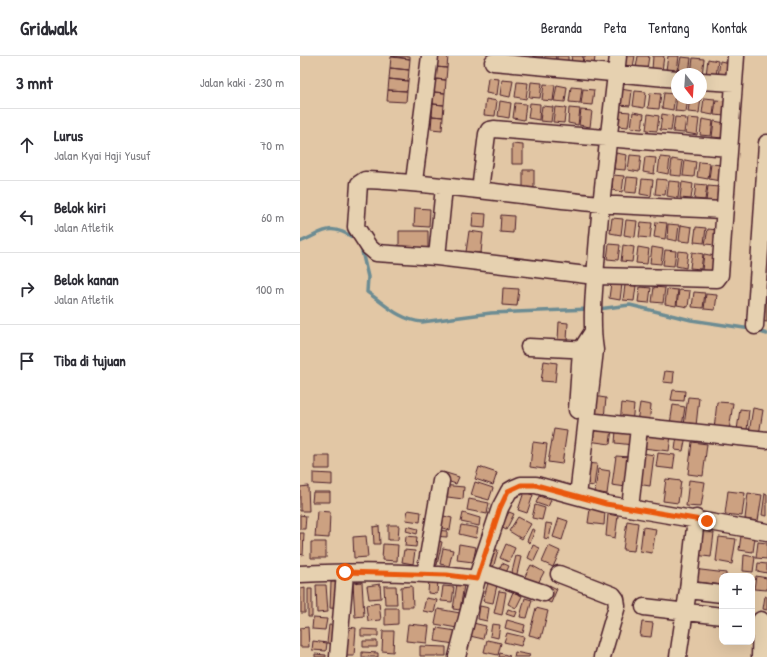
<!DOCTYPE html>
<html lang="id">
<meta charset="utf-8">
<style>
body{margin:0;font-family:"Patrick Hand",sans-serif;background:#f7f7f7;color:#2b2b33}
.controls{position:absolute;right:12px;bottom:12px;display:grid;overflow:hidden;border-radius:8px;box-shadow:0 4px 16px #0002}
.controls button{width:36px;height:36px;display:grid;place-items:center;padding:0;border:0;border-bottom:1px solid #e1e1e2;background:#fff;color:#2b2b33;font:20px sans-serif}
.compass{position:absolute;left:371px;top:12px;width:36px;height:36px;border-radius:50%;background:#fff;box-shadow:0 4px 16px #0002;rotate:163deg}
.stop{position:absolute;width:12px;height:12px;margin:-9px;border:3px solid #ea580c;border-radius:50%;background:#fff}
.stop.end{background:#ea580c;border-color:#fff;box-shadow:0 1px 4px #0008}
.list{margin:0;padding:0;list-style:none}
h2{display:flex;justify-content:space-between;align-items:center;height:52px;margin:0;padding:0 16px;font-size:17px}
h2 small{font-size:13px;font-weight:400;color:#7c7c81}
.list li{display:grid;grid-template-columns:26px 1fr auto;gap:12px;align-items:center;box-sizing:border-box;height:72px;padding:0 16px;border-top:1px solid #e1e1e2}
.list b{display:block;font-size:15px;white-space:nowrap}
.list p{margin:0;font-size:13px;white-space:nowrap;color:#7c7c81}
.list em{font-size:13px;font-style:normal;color:#7c7c81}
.icon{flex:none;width:22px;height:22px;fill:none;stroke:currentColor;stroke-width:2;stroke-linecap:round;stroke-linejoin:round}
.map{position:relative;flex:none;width:467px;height:601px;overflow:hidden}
header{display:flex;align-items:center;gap:24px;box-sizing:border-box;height:56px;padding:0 20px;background:#fff;border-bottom:1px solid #e1e1e2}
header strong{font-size:19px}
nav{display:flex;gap:22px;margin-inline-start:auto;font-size:14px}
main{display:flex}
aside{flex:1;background:#fff}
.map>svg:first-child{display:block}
</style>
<header>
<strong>Gridwalk</strong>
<nav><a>Beranda</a><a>Peta</a><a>Tentang</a><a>Kontak</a></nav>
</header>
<main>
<aside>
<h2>3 mnt<small>Jalan kaki · 230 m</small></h2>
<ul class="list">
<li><svg class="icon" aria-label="ahead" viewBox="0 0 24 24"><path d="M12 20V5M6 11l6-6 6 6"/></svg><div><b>Lurus</b><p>Jalan Kyai Haji Yusuf</p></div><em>70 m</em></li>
<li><svg class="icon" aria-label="left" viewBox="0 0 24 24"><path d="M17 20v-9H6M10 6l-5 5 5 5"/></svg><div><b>Belok kiri</b><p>Jalan Atletik</p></div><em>60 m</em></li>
<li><svg class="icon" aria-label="right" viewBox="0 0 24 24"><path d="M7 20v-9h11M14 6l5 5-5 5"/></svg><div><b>Belok kanan</b><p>Jalan Atletik</p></div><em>100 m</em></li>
<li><svg class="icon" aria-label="arrive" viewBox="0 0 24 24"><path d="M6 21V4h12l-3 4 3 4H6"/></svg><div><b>Tiba di tujuan</b></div></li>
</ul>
</aside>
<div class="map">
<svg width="467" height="601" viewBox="0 0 467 601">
<rect width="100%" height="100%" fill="#e2c7a5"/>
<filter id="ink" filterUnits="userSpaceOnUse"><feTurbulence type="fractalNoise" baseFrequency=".025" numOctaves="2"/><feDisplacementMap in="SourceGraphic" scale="8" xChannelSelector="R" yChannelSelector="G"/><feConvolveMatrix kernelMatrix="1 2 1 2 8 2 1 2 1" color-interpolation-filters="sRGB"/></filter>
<g filter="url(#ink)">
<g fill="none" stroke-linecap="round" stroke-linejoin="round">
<path stroke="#6c8c93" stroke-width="3.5" d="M0,186C26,175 28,166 56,183
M61,191L68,221L67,236C85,248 99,264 122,266L191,257L290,253
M298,253L330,249L391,264L451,273
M457,275L467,278"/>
</g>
<path fill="#cca181" stroke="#4a1f2b" d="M91,0H110V3Z
M137,0H148L147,12L136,11Z
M232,0H243L242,3Z
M245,0H256L255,5L244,4Z
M257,0H268V6L257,5Z
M272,0H283L282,8L271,6Z
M284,0H295L294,10L283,8Z
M324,0H335L333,11L323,10Z
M338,0H349L347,13L336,12Z
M353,0H364L362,15L352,14Z
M368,0H379L377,15L366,14Z
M91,1L110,3L109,14L90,12Z
M381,1L391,2L389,17L378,16Z
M393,2L404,3L402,19L391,17Z
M408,3L418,5L416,20L406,19Z
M420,5L430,7L428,22L418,21Z
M136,11L147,12L146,24L135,23Z
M90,12L109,14L108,25L89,23Z
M188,22L199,23L197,39L186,37Z
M89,23L108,25L107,35L88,34Z
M135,23L146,24L145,37L134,36Z
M202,24L213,25L210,41L200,39Z
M217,26L228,27L226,43L215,41Z
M231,26L242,27L240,42L229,41Z
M244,28L255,29L253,45L242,44Z
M257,29L267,31L265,46L254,45Z
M271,31L282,32L280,47L269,46Z
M283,33L294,34L292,49L281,48Z
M321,33L332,35L330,50L319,49Z
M88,34L107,35L106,46L87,45Z
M335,35L346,36L344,52L333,50Z
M134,36L145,37L144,49L133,48Z
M350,37L361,38L359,53L348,52Z
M364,37L375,38L373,54L362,52Z
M377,41L388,42L386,56L375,55Z
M390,42H401L399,57L388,56Z
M404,42L415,43L413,59L402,57Z
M186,43L197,45L195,60L184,59Z
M416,44L427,45L425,60L414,59Z
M200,45L211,47L209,62L198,60Z
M215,47L226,48L224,64L213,62Z
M230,47L240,48L239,64L228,62Z
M133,48L144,49L143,61L132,60Z
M242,50L253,51L251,66L240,65Z
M255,51L266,52L264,67L253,66Z
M269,52L280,53L278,69L268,67Z
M281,54L292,55L290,71L279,69Z
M319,55L330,56L328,71L317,70Z
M333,56L344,58L342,73L331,72Z
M348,58L359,60L357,75L346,74Z
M362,58L373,60L371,75L360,74Z
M132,60L143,61L142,74L131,73Z
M375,61L386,62L384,77L373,76Z
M388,62L399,63L397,79L386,77Z
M402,63L413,65L411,80L400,79Z
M414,65L425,67L423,82L412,81Z
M212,88L223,89V108H212Z
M316,97L327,99L325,114L314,113Z
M330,99L341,100L339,116L328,114Z
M345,101L356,102L354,118L343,116Z
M360,101L370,102L368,118L358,116Z
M372,103L383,105L381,120L370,119Z
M385,104L396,106L394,121L383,120Z
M399,106L410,107L408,123L397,121Z
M411,108L422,109L420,125L409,123Z
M223,114H234V132L223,131Z
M313,119L324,120L322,136L312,134Z
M327,121L338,122L336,137L325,136Z
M342,123L353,124L351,140L340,138Z
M357,123L367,124L365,139L355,138Z
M369,125L380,126L378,142L367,140Z
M382,126L393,128L391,143L380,142Z
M396,128L407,129L405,144L394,143Z
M408,130L419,131L417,146L406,145Z
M115,152L130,153L129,171L114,170Z
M173,157L186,158L185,172L172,171Z
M201,159L214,160L213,177L200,176Z
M312,162L323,163L321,179L310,177Z
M326,164L337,165L335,181L324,179Z
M341,166L352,167L350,182L339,181Z
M356,166L367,167L365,183L354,181Z
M368,168L379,169L377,185L367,183Z
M381,169L392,171L390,186L379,185Z
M396,171L406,172L404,187L394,186Z
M408,173L418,174L416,189L405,188Z
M99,175H128V197L99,196Z
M169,175L183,177L181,197L166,196Z
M309,188L320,189L318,204L307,203Z
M323,189L334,191L332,206L321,205Z
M338,191L349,193L347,208L336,207Z
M352,191L363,193L361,208L350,207Z
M365,194L376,195L374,210L363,209Z
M378,195L388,196L386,212L376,210Z
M392,196L403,198L401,213L390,212Z
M404,198L415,200L413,215L402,214Z
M311,227L322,228L320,244L309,242Z
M325,229L336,230L334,245L323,244Z
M340,231L351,232L349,247L338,246Z
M354,231L365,232L363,247L352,246Z
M203,232L219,233L217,250L202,249Z
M367,233L378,234L376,250L365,248Z
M379,234L390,235L388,251L377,249Z
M394,236L405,237L403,252L392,251Z
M406,238L417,239L415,254L404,253Z
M462,241L467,242V266L461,265Z
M259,266L268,267L267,285L258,284Z
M244,305L257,307L255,326L241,325Z
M365,315L374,316L373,327L363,326Z
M373,334L385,335L384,345L371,344Z
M293,340L306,342L304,362L290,361Z
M388,341L399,342L396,370L384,369Z
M417,346L433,347L429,375L414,373Z
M322,347L334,349L332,367L320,366Z
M340,347L351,349L349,368L337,366Z
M373,349L385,351L382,370L370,368Z
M453,352L463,354L459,379L449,377Z
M440,353L449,354L447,375L437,374Z
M290,371L312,373L310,388L288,385Z
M254,373L267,375L262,408L248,406Z
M316,374L335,376L333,389L315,387Z
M345,376L371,379L369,395L343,392Z
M377,379L386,380L383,395L375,394Z
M233,386L247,388L244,413L230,411Z
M392,386L407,388L403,420L388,418Z
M342,397L354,399L350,430L337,428Z
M358,397L375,399L373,413L356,411Z
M15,400H30V413H15Z
M316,400L330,401L326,431L312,429Z
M285,407L297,408L294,430L282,428Z
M179,411L197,417L193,429L175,423Z
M298,413L310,415L307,438L295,436Z
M143,416L159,421L156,428L141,423Z
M13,417L32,418V429L13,428Z
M366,423L381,425L378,447L363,445Z
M389,424L405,426L401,451L386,450Z
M175,426L193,432L189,444L171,439Z
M141,429L164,431L163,443L140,440Z
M8,430L9,455H0V431Z
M428,435L445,437L442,460L425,458Z
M13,436H30V446H12Z
M224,436L233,439L227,457L218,454Z
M448,437L462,439L458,465L445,463Z
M465,437L467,438V460L462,459Z
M239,440L251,444L248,451L236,447Z
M169,443L189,447L187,458L167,454Z
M235,449L245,452L242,464L232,462Z
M290,453L305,455L304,469L288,467Z
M108,454L121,456L120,466L106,464Z
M17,455L30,456L29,482L15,481Z
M209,456L214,458L206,474L201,471Z
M163,457L180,462L179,470L161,466Z
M136,458L152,462L150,474L135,470Z
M308,458L318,460L315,482L306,480Z
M0,459L6,460L5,473H0Z
M218,461L231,468L222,483L209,475Z
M259,462L268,465L262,484L253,481Z
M327,465L338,467L334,495L323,494Z
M246,467L252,468L249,483L244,482Z
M88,469H99L98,484H88Z
M161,469L178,472L176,482L159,478Z
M79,470L80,488H74L73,471Z
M107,470L118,473L117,478L106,475Z
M343,471L356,473L352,497L340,495Z
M232,473L235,474L230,487L227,485Z
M133,474L147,475V481L132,480Z
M398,475L414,477L411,501L395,499Z
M0,477H4L3,499L0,498Z
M66,480L68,501L54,502L53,481Z
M106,480L117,481L116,491L105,490Z
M441,480L455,482L453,496L439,494Z
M419,481L436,483L432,508L416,505Z
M133,484L142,486L137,509L129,508Z
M11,486H26V502H11Z
M458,486L467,487V503L456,502Z
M83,488L98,489L97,505L82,504Z
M159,488L176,491L173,506L157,504Z
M206,488L215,492L209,506L200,502Z
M233,489L240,492L234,505L228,502Z
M249,490L260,495L253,511L242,506Z
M143,492L153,494L149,510L140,508Z
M192,493L198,494L192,516L187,515Z
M104,494L115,495L113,508L102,506Z
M444,499L455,501L453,516L443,515Z
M216,500L221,501L216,522L211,520Z
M202,507L209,510L204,521L197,518Z
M458,507L467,508V517L457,515Z
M231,509L244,516L236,531L223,524Z
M393,513L426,517V520H422V529L391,525Z
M456,520L467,522V534L454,533Z
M129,523L138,524L137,538L128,537Z
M31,526H40V553L30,552Z
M62,526L64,560L55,561L53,527Z
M188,527L197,529L193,547L183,545Z
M80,528L81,542L69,543L67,530Z
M157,528L164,529L160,554L153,553Z
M16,529H26L28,556L17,557Z
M249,529L257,533L251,547L242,543Z
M84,530H96L97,548H85Z
M112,530L113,551H102L101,531Z
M143,530L154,531L152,546L141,545Z
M5,532V557H1V533Z
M8,533H12V561H8Z
M199,535L206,536L202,559L194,557Z
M213,536L222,540L216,552L208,548Z
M465,540L467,541V554L463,553Z
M126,542L137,544L134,557L123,555Z
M225,542L232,544L227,562L220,561Z
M79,547L81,564L68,565L66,549Z
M180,550L189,552L187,565L178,563Z
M85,552H98V568L85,569Z
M236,552L248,555L241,582L229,579Z
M138,553L160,557L157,572L135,568Z
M208,553L217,556L215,561L206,558Z
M13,562L27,563L25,574L12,573Z
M207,564L225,569L223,577L205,572Z
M342,566L353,567L351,581L340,580Z
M173,567L186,570L183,583L170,580Z
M108,568L129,570L127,587L106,585Z
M192,568L200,569L198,582L190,580Z
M29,569L39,570L37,588L27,587Z
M8,571L9,591H0V572Z
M48,571L56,572L54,600H45Z
M137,572L156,575L154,588L135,585Z
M61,573L78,574V580H61Z
M83,575H94L93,596L82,595Z
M207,577L224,581L221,590L204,586Z
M187,584L201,587L198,599L184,596Z
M13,585L27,587L26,595L12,594Z
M63,585H77V591H63Z
M120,590L146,591V600H120Z
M62,596L78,597V601H62Z
M215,596L230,599L229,601H214Z
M200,597L210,600L209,601H199Z
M15,598L26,599V601H15Z"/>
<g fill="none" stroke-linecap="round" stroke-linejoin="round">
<defs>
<path id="minor" d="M193,6L377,23
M401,25L434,27
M114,125L130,0
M180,134L187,78L189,74L194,73L429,92
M425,154C384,152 342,151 301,148C222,141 144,127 65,124L59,128L56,171L69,191L76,197L137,201L295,220L417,223L420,219L436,0
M137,201L144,131
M455,270L467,87
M229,291L291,294
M277,354L281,294L292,277
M296,366L467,384
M278,440L295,294C290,262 295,227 297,194C302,129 311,65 318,0
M330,452L339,372
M179,515L244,537
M0,518C59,515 119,515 177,523
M125,518L141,425
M259,518L313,539L316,543L317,550L302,601
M388,534L422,538
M344,551L422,560
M38,601L45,517
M157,601L179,515L200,452L209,435L214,432L221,429H236L306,448L467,476
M378,601L388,534L396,462
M460,601L461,564"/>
</defs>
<use href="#minor" stroke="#4a1f2b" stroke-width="19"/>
<use href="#minor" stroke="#e6d1b0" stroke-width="16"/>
</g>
</g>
<g fill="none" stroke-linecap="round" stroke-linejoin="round" filter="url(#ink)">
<path stroke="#ea580c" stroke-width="5" d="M45,516L147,519L177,523L200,452L208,435L221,429H236L306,448L407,465"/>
</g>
</svg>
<div class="controls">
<button>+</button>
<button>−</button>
</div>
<svg class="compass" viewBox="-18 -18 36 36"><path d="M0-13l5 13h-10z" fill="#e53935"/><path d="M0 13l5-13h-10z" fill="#7c7c81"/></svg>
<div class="stop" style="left:45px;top:516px"></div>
<div class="stop end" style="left:407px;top:465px"></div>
</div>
</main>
